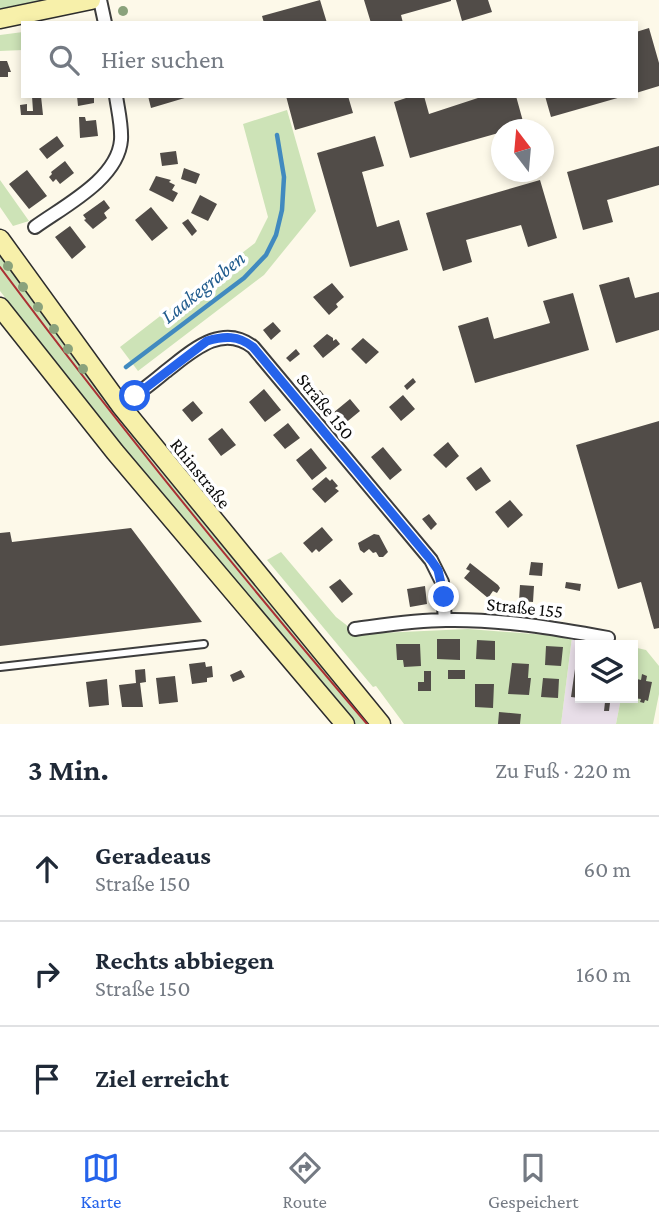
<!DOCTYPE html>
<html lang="de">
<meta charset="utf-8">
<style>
body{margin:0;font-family:"Crimson Pro",serif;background:#f2f2f3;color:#1f2937}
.controls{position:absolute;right:21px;bottom:21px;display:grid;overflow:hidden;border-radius:0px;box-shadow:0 4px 10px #0003}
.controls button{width:63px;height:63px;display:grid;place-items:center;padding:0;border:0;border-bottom:2px solid #e0e1e3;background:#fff;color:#1f2937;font:35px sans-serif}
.compass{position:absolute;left:491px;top:119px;width:63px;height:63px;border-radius:50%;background:#fff;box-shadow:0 4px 10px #0003;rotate:344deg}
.stop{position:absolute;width:21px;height:21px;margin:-16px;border:5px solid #2563eb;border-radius:50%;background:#fff}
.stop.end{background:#2563eb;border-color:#fff;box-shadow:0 2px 7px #0008}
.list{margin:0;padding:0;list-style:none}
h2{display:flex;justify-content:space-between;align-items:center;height:91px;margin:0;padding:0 28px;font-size:30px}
h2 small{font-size:23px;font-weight:400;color:#747a83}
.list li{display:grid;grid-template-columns:46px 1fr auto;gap:21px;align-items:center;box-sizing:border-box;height:105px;padding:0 28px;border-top:2px solid #e0e1e3}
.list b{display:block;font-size:26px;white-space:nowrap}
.list p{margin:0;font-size:23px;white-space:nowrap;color:#747a83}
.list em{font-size:23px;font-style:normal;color:#747a83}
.icon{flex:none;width:38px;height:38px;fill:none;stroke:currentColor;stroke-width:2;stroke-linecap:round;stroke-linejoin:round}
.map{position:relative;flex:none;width:659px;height:724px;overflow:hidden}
.search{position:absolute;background:#fff;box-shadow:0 4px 10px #0003;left:21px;right:21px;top:21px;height:77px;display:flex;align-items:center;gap:18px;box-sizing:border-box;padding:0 24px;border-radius:0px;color:#747a83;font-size:26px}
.sheet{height:406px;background:#fff}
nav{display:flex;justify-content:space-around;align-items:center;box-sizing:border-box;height:98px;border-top:2px solid #e0e1e3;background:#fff;font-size:19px;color:#747a83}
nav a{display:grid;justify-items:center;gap:4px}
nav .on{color:#2563eb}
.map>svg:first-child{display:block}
</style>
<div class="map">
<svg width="659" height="724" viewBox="0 0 659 724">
<rect width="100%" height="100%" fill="#fdf9e9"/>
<path fill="#e8dee8" d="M572,637L619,645H580V698H621L616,724H561Z"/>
<path fill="#cde3b7" d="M0,0H55L0,11Z
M23,32V50L0,51V35Z
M287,110L316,211L264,275L138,371L120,347L255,243L268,217L243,124Z
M0,180L29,221L13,226L0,207Z
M0,252L148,456L372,724H354L102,422L0,291Z
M281,552L336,617L358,634L468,629L572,637L561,724H404L376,686L373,687L267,560Z
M633,647L646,650L659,666V694L653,724H616L621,698H633Z"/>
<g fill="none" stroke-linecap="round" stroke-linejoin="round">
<path stroke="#418abf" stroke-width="4.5" d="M126,367L244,278L266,255L276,235L282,210L284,177L277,135"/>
</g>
<path fill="#514c48" d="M320,0L327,23H264L262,16Z
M364,0H451V1L401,15L403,23H371Z
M456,0H488L492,12L462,21Z
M649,28L659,63V86L636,93V32Z
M0,61H7L11,72H8V77H0Z
M32,96H41L43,115H21L20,105L27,104V111H33Z
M77,96H94V103L78,106Z
M148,96H188V97L151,108Z
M286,96H348L353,113L295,130Z
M412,96H424L429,114L484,96H516L524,125L502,130V132L410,158L394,102Z
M545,96H621V97L551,117Z
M79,117H85L86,121L96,120L98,136L80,138Z
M57,136L64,146L47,159L39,149Z
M375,136L384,166L362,172L377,227L399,220L408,250L350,267L317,153Z
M659,146V185L607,200L613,222L583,230L567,172Z
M176,151L178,164L162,166L160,153Z
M65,161L74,173L60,184L56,179L53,182L49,177L52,174L51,172Z
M184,168L200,174L196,184L181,179Z
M27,170L47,196L29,209L9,184Z
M156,176L171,180L169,182L175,185L172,190L178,193L173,202L149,190Z
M540,180L557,238L528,247L521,225L466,240L472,262L443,271L426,213Z
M200,195L217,204L208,221L191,213Z
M104,200L110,208L104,213L107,218L93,229L84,220L86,219L83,215Z
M151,207L168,228L152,241L135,220Z
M188,219L197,231L192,236L182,223Z
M70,226L86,247L72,259L55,237Z
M629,277L635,298L659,292V330L616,343L599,285Z
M332,283L344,297L336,304L338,307L329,315L313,297Z
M573,293L589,350L475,383L458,326L488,317L494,339L550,323L543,301Z
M273,322L281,331L271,340L263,330Z
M327,334L333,338V341L336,339L340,344L323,358L313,346Z
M363,338L379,352L366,364L351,349Z
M296,349L300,354L290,362L286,358Z
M413,378L416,382L407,390L404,386Z
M264,389L281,410L265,422L249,402Z
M320,390L330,402L319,412L308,399Z
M403,395L415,409L401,421L389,407Z
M350,399L360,411L343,425L333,413Z
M193,401L203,413L192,422L182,410Z
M659,421V628L654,629L641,582L618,589L576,445Z
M288,423L300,438L285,449L273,435Z
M222,428L236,445L221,456L208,439Z
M448,442L459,456L446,468L433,455Z
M383,447L402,470L390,480L371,457Z
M311,448L327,468L312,480L296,460Z
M481,467L491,481L476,491L466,478Z
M326,477L330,481L332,479L338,486L335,488L339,491L325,503L312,489Z
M510,500L523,515L508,528L495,512Z
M429,514L437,524L431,530L422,519Z
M322,527L333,540L319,552L316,549L312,553L303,543Z
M131,528L202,622L0,646V533L10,532L12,542Z
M374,534L379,535L388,552L383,557H379L376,552L373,553L369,549L364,553L360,550L358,543Z
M531,562L543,563L542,576L529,575Z
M470,563L498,585L500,588L497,593L493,591L488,598L464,578L470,571L466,569Z
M340,579L353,594L342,603L329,587Z
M566,582L581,584L580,591L565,588Z
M520,585L534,586L533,602L519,601Z
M425,586L427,604L410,607L407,589Z
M437,639H460V660L437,659Z
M477,640L495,641V660L476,659Z
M396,644H420L421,666L404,667L403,660H397Z
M546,646L563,647L561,666L545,665Z
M205,662L206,667L212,666L213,677L207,678V682L192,684L189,664Z
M512,663L529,664L528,678H531L529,695L508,694Z
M145,669L146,682L140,683L143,707H122L119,685L136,683L135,670Z
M575,669L580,670V698L571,697Z
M241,670L245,677L233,682L230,675Z
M448,670H465V679H448Z
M424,671H431V691H418V682H424Z
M642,674L647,676L646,681L652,682L648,701L645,700L644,703L640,702L641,699L633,698V678L641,680Z
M175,676L178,702L159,704L156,678Z
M543,678L559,679L558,698L541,697Z
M107,679L109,705L89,707L86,682Z
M475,684H494L493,708L475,707Z
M588,698H615L614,703H610L609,711H604L605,702Z
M499,712L521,714L520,724H498Z"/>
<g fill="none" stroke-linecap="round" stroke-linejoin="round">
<defs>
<path id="lane" d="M0,667L204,644"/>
<path id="street" d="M100,0L105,23
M35,227C64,206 118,179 121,140C122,126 118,110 116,96
M121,406C136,395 151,384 165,372C190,353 221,322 253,347L431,560L442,582L445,620
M355,629C385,625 416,620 446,620C501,619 554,628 608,638"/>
<path id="secondary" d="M0,19L91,0
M0,239L121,406L381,724
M0,307L115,452L345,724"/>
</defs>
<use href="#lane" stroke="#3d3d3d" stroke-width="10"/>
<use href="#street" stroke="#3d3d3d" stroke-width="16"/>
<use href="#secondary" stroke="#2c2c2c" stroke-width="21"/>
<use href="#lane" stroke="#fff" stroke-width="6"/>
<use href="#street" stroke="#fff" stroke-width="12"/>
<use href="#secondary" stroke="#f7f0aa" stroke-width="18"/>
<path stroke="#ab3134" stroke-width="2" d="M0,267C117,424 240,575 367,724"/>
</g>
<g fill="#8aa27c">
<circle cx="123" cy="11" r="5"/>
<circle cx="8" cy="266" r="5"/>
<circle cx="23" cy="287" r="5"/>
<circle cx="38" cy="307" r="5"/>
<circle cx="54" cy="329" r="5"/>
<circle cx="68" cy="349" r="5"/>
<circle cx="83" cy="369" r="5"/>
</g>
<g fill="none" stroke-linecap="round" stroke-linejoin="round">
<path stroke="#2563eb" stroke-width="9" d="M135,396L207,341C224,336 238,335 253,347L431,560L438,570L444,597"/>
</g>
<g text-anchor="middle" stroke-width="7" stroke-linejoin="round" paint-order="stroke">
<g font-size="19" fill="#0a0a0a" stroke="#fff">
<text transform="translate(326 406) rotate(51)" y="7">Straße 150</text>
<text transform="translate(201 473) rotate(51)" y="7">Rhinstraße</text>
<text transform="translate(525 607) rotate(6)" y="7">Straße 155</text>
</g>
<g font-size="21" font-style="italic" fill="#215c8e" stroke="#fff">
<text transform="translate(203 287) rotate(-39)" y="7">Laakegraben</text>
</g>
</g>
</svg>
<div class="controls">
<button><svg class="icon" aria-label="layers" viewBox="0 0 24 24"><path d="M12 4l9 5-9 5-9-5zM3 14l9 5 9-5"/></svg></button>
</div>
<svg class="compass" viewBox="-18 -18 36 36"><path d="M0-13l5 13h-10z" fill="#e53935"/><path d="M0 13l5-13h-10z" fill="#747a83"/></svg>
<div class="stop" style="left:135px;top:396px"></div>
<div class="stop end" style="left:444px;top:597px"></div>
<div class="search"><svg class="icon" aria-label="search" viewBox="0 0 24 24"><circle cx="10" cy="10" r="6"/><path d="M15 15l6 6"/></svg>Hier suchen</div>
</div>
<section class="sheet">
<h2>3 Min.<small>Zu Fuß · 220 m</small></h2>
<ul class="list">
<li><svg class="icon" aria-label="ahead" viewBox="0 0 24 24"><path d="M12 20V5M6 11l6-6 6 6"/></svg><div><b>Geradeaus</b><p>Straße 150</p></div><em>60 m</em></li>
<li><svg class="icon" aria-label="right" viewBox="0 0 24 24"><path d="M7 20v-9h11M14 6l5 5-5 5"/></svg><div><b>Rechts abbiegen</b><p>Straße 150</p></div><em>160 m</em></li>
<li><svg class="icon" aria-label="arrive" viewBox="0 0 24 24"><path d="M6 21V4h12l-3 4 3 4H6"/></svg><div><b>Ziel erreicht</b></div></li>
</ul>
</section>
<nav>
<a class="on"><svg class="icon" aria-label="map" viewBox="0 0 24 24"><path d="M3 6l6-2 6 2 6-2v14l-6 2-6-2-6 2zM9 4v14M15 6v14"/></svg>Karte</a>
<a><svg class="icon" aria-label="directions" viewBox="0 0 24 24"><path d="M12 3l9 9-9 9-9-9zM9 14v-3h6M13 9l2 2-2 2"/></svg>Route</a>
<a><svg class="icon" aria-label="saved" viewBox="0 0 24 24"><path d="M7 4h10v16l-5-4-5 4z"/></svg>Gespeichert</a>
</nav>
